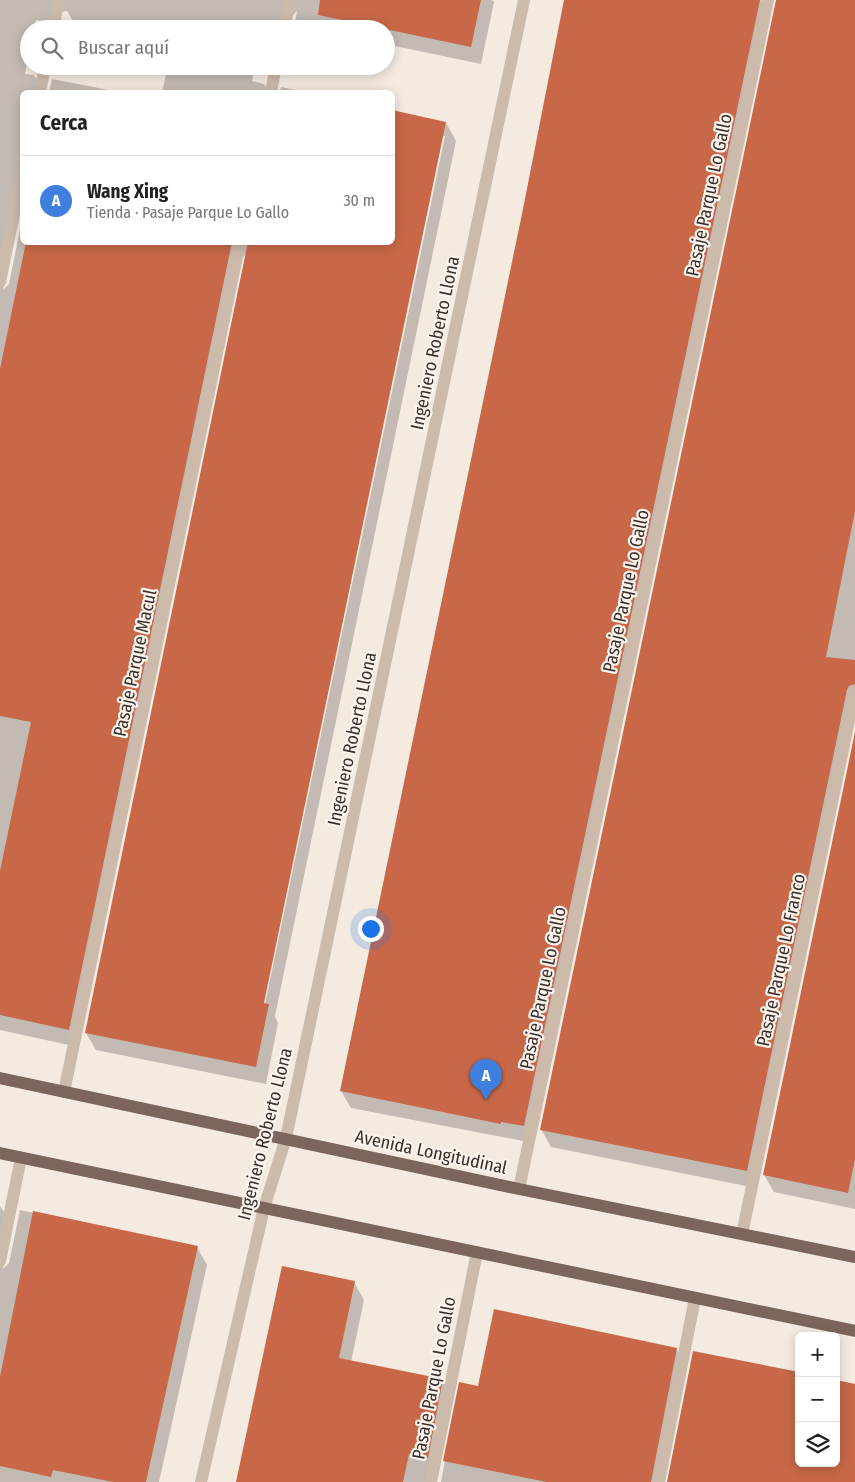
<!DOCTYPE html>
<html lang="es">
<meta charset="utf-8">
<style>
body{margin:0;font-family:"Fira Sans Condensed",sans-serif;background:#f2f2f2;color:#222}
.controls{position:absolute;right:15px;bottom:15px;display:grid;overflow:hidden;border-radius:8px;box-shadow:0 2px 12px #0003}
.controls button{width:45px;height:45px;display:grid;place-items:center;padding:0;border:0;border-bottom:1px solid #e0e0e0;background:#fff;color:#222;font:25px sans-serif}
.you{position:absolute;left:370px;top:928px;width:18px;height:18px;margin:-12px;border:4px solid #fff;border-radius:50%;background:#1a73e8;box-shadow:0 0 0 8px #1a73e833}
.badge{display:grid;place-items:center;width:32px;height:32px;border-radius:50%;background:#ea580c;color:#fff;font-size:16px;font-weight:700}
.pin{position:absolute;translate:-50% -41px;filter:drop-shadow(0 1px 2px #0008)}
.pin::after{content:'';position:absolute;top:26px;width:18px;height:15px;background:inherit;clip-path:polygon(0 0,100% 0,50% 100%)}
.list{margin:0;padding:0;list-style:none}
h2{display:flex;justify-content:space-between;align-items:center;height:65px;margin:0;padding:0 20px;font-size:21px}
h2 small{font-size:16px;font-weight:400;color:#767676}
.list li{display:grid;grid-template-columns:32px 1fr auto;gap:15px;align-items:center;box-sizing:border-box;height:90px;padding:0 20px;border-top:1px solid #e0e0e0}
.list b{display:block;font-size:19px;white-space:nowrap}
.list p{margin:0;font-size:16px;white-space:nowrap;color:#767676}
.list em{font-size:16px;font-style:normal;color:#767676}
.icon{flex:none;width:28px;height:28px;fill:none;stroke:currentColor;stroke-width:2;stroke-linecap:round;stroke-linejoin:round}
.map{position:relative;flex:none;width:855px;height:1482px;overflow:hidden}
.search{position:absolute;background:#fff;box-shadow:0 2px 12px #0003;left:20px;top:20px;width:375px;height:55px;display:flex;align-items:center;gap:12px;box-sizing:border-box;padding:0 18px;border-radius:28px;color:#767676;font-size:19px}
.panel{position:absolute;background:#fff;box-shadow:0 2px 12px #0003;left:20px;top:90px;width:375px;height:155px;border-radius:8px}
.map>svg:first-child{display:block}
</style>
<div class="map">
<svg width="855" height="1482" viewBox="0 0 855 1482">
<rect width="100%" height="100%" fill="#f4eae0"/>
<path fill="#0003" fill-rule="evenodd" d="M0,0H492L494,2L481,64L390,45L386,56V29H299L295,22L297,11L292,16L289,29H82L77,28L67,11L62,12L59,24L36,20L34,29H29V53L25,74L34,75L44,92H22V197L3,290L9,284L22,219V242H392L446,123L456,141L275,1016L278,1023L266,1084L96,1050L86,1033L246,254L242,258L78,1047L0,1030ZM442,136H445L264,1009H262Z
M565,0H761L770,16L534,1143L351,1108L341,1091L525,209Z
M794,0H855V716L756,1188L551,1147L541,1129Z
M168,66H255L252,81L264,84L269,92H162Z
M52,79L119,92H49Z
M281,87L305,92H280Z
M855,738V1209L774,1192L764,1175Z
M0,1206L12,1224L3,1269L9,1263L20,1210L197,1247L207,1265L159,1482H0Z
M354,1282L364,1300L351,1362L443,1380L453,1398L436,1482H238Z
M676,1349L686,1366L664,1482H441L460,1384L479,1387Z"/>
<path fill="#c86849" d="M320,0H481L471,47L318,15Z
M564,0H760L524,1126L501,1122V1124L340,1091L523,209Z
M776,0H855V511L826,657L855,660V684L849,686L847,690L747,1171L540,1130Z
M392,110L446,122L264,1003L269,1004L256,1067L85,1033L248,242H392Z
M26,242H232L69,1030L0,1015V871L31,722L0,716V369Z
M855,732V1159L848,1193L763,1175Z
M33,1211L198,1246L146,1482H113L53,1470L51,1477L0,1466V1377Z
M282,1266L355,1281L339,1358L443,1379L428,1458L409,1454L403,1482H236Z
M494,1309L677,1348L651,1482H547L443,1461L459,1382L478,1386Z
M693,1351L799,1372V1463H836V1380L855,1384V1482H667Z"/>
<g fill="none" stroke-linecap="round" stroke-linejoin="round">
<path stroke="#ccbaab" stroke-width="12" d="M53,29L59,0
M284,29L290,0
M40,92L45,66
M271,92L276,66
M0,282L22,175
M64,1092L240,242
M519,1189L768,0
M742,1234L855,692
M0,1261L21,1158
M201,1482L264,1208L286,1138L524,0
M431,1482L477,1252
M659,1482L695,1298"/>
<path stroke="#7c665b" stroke-width="12" d="M0,1078L519,1189L855,1257
M0,1153L855,1331"/>
</g>
<g text-anchor="middle" stroke-width="4.5" stroke-linejoin="round" paint-order="stroke">
<g font-size="18" fill="#3a2f2a" stroke="#fbf4ec">
<text transform="translate(709 195) rotate(-78)" y="6">Pasaje Parque Lo Gallo</text>
<text transform="translate(435 343) rotate(-78)" y="6">Ingeniero Roberto Llona</text>
<text transform="translate(626 591) rotate(-78)" y="6">Pasaje Parque Lo Gallo</text>
<text transform="translate(135 663) rotate(-78)" y="6">Pasaje Parque Macul</text>
<text transform="translate(352 739) rotate(-78)" y="6">Ingeniero Roberto Llona</text>
<text transform="translate(781 960) rotate(-78)" y="6">Pasaje Parque Lo Franco</text>
<text transform="translate(543 988) rotate(-78)" y="6">Pasaje Parque Lo Gallo</text>
<text transform="translate(265 1134) rotate(-76)" y="6">Ingeniero Roberto Llona</text>
<text transform="translate(431 1152) rotate(12)" y="6">Avenida Longitudinal</text>
<text transform="translate(434 1378) rotate(-79)" y="6">Pasaje Parque Lo Gallo</text>
</g>
</g>
</svg>
<div class="controls">
<button>+</button>
<button>−</button>
<button><svg class="icon" aria-label="layers" viewBox="0 0 24 24"><path d="M12 4l9 5-9 5-9-5zM3 14l9 5 9-5"/></svg></button>
</div>
<div class="you"></div>
<div class="pin badge" style="left:486px;top:1100px;background:#3f7fe0">A</div>
<div class="search"><svg class="icon" aria-label="search" viewBox="0 0 24 24"><circle cx="10" cy="10" r="6"/><path d="M15 15l6 6"/></svg>Buscar aquí</div>
<section class="panel">
<h2>Cerca<small></small></h2>
<ul class="list">
<li><span class="badge" style="background:#3f7fe0">A</span><div><b>Wang Xing</b><p>Tienda · Pasaje Parque Lo Gallo</p></div><em>30 m</em></li>
</ul>
</section>
</div>
